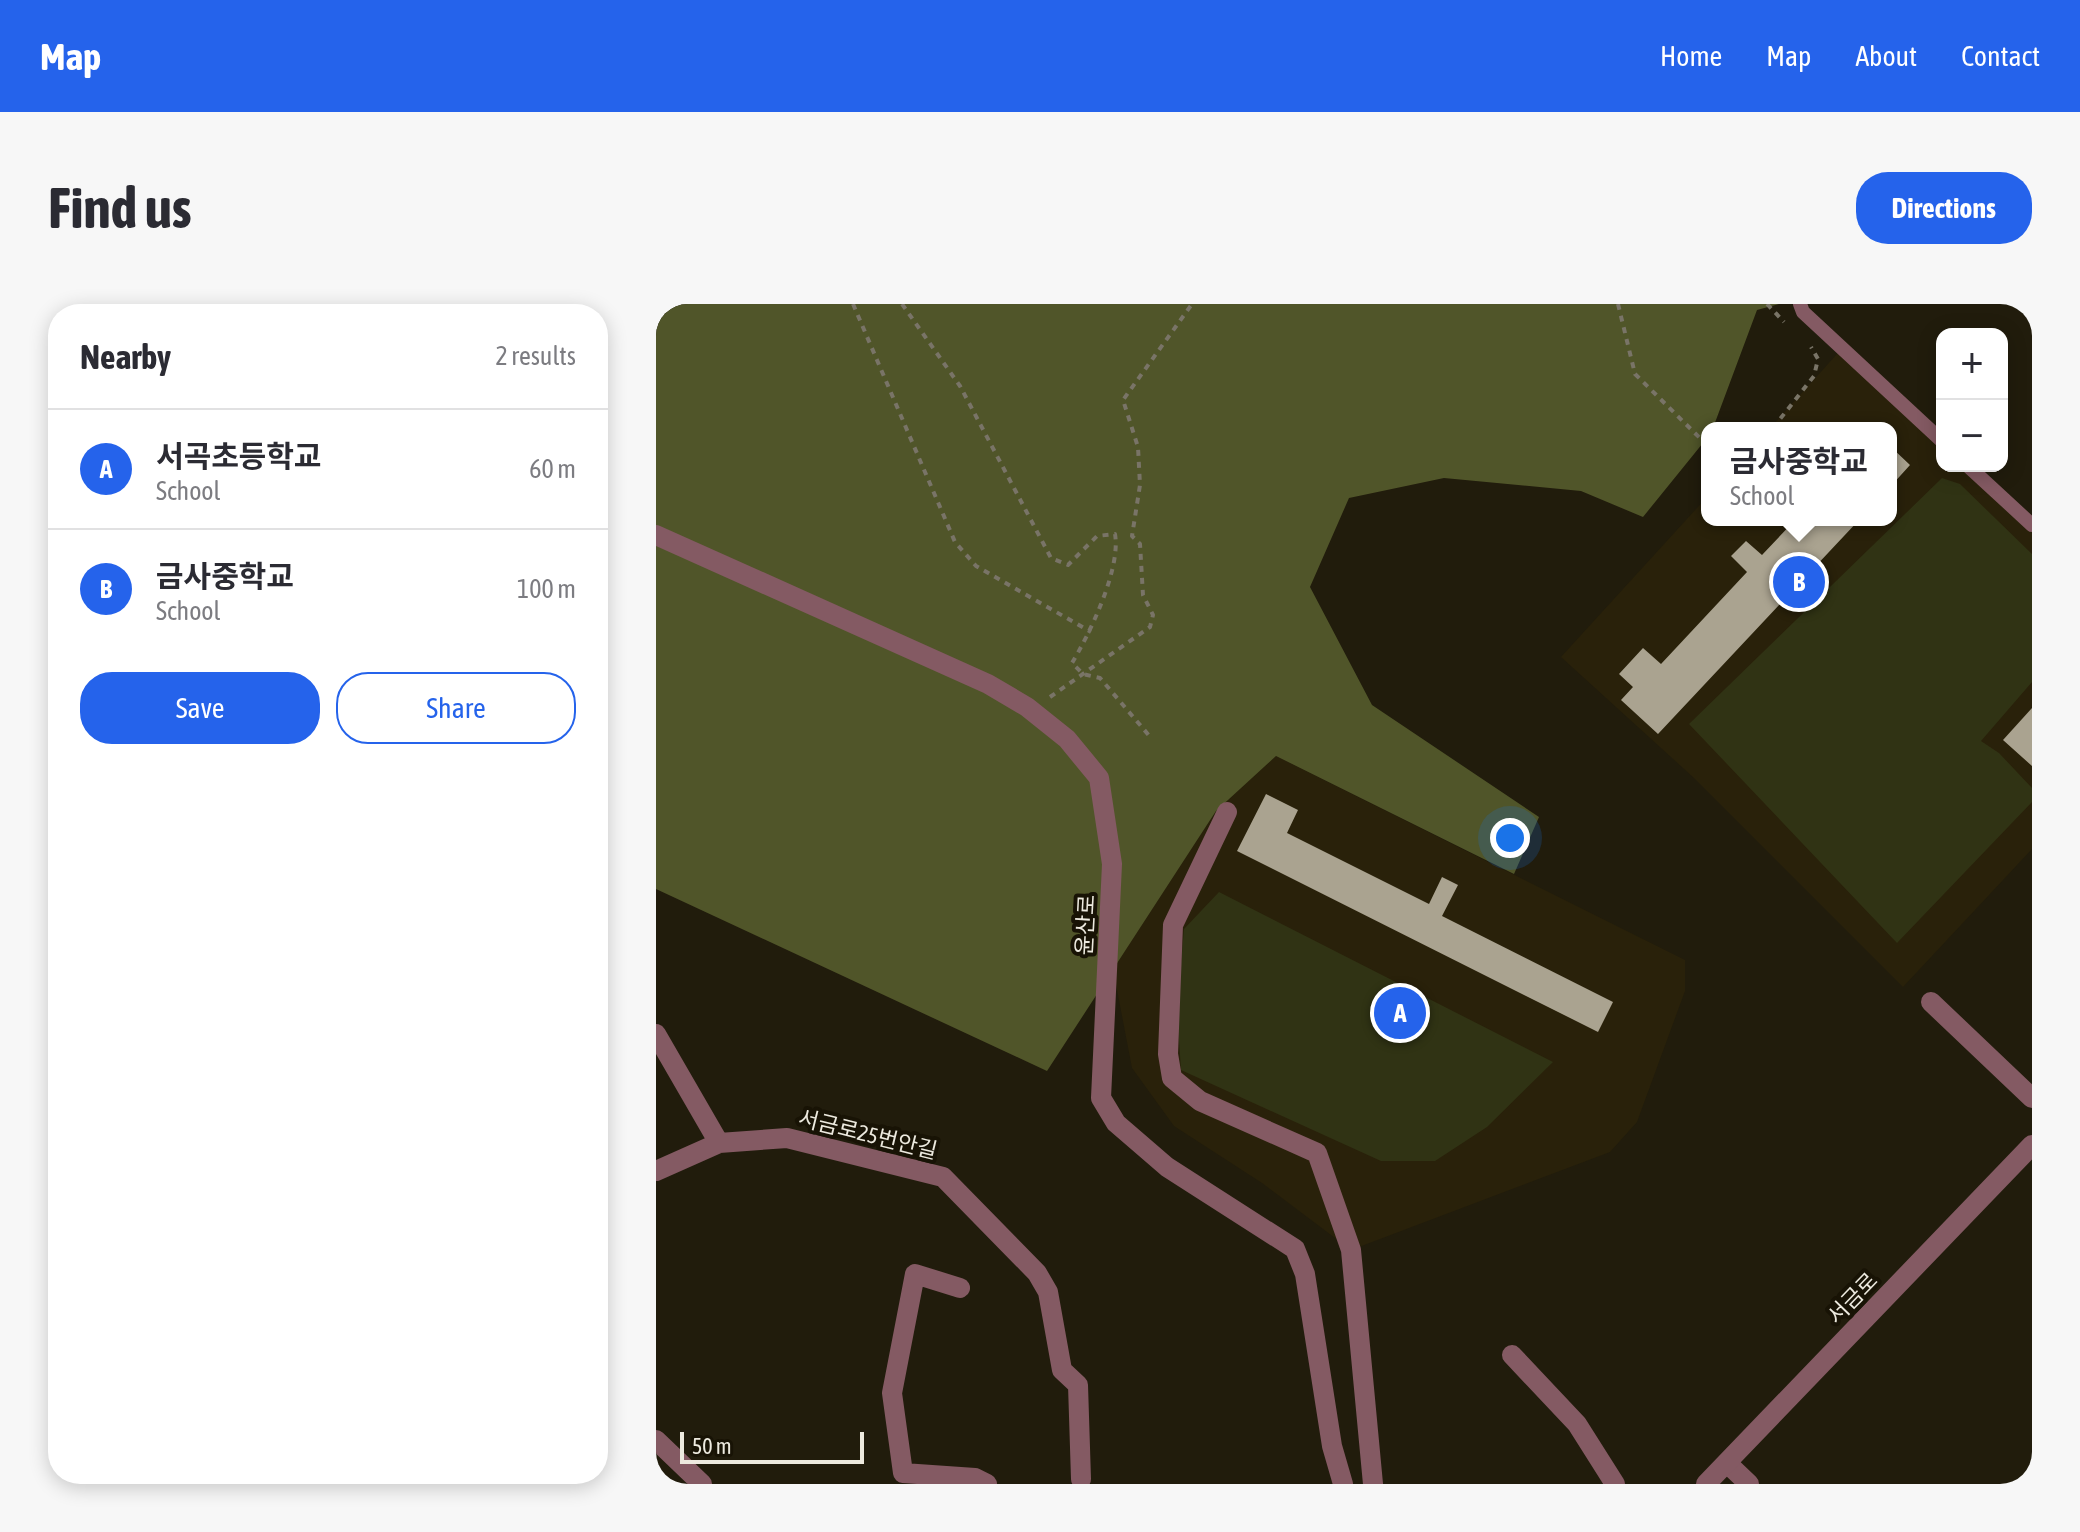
<!DOCTYPE html>
<meta charset="utf-8">
<style>
body{margin:0;font-family:"Asap Condensed","Noto Sans KR",sans-serif;background:#f7f7f7;color:#2b2b33}
.controls{position:absolute;right:24px;top:24px;display:grid;overflow:hidden;border-radius:16px;box-shadow:0 4px 20px #0003}
.controls button{width:72px;height:72px;display:grid;place-items:center;padding:0;border:0;border-bottom:2px solid #e1e1e2;background:#fff;color:#2b2b33;font:40px sans-serif}
.scale{position:absolute;left:24px;bottom:20px;width:184px;box-sizing:border-box;padding-left:8px;border:4px solid #edeadf;border-top:0;font-size:22px;line-height:28px;white-space:nowrap;color:#edeadf;-webkit-text-stroke:6px #181305;paint-order:stroke}
.you{position:absolute;left:854px;top:534px;width:28px;height:28px;margin:-20px;border:6px solid #fff;border-radius:50%;background:#1a73e8;box-shadow:0 0 0 12px #1a73e833}
.badge{display:grid;place-items:center;width:52px;height:52px;border-radius:50%;background:#2563eb;color:#fff;font-size:26px;font-weight:700}
.pin{position:absolute;translate:-50% -50%;border:4px solid #fff;box-shadow:0 2px 8px #0006}
.popup{position:absolute;left:1045px;top:118px;width:196px;height:104px;box-sizing:border-box;display:grid;place-content:center;border-radius:16px;background:#fff;filter:drop-shadow(0 2px 6px #0005);font-size:26px;white-space:nowrap;color:#7c7c81}
.popup b{font-size:30px;color:#2b2b33}
.popup::after{content:'';position:absolute;left:50%;top:100%;margin-left:-16px;border:16px solid transparent;border-top-color:#fff}
.list{margin:0;padding:0;list-style:none}
h2{display:flex;justify-content:space-between;align-items:center;height:104px;margin:0;padding:0 32px;font-size:34px}
h2 small{font-size:26px;font-weight:400;color:#7c7c81}
.list li{display:grid;grid-template-columns:52px 1fr auto;gap:24px;align-items:center;box-sizing:border-box;height:120px;padding:0 32px;border-top:2px solid #e1e1e2}
.list b{display:block;font-size:30px;white-space:nowrap}
.list p{margin:0;font-size:26px;white-space:nowrap;color:#7c7c81}
.list em{font-size:26px;font-style:normal;color:#7c7c81}
.actions{display:flex;gap:16px;padding:24px 32px}
.actions a{flex:1;padding:18px 0;border:2px solid #2563eb;border-radius:32px;text-align:center;font-size:28px;color:#2563eb}
.actions .main{background:#2563eb;color:#fff}
.map{position:relative;flex:none;width:1376px;height:1180px;overflow:hidden;border-radius:32px}
header{display:flex;align-items:center;gap:48px;box-sizing:border-box;height:112px;padding:0 40px;background:#2563eb;color:#fff}
header strong{font-size:38px}
nav{display:flex;gap:44px;margin-inline-start:auto;font-size:28px}
.intro{display:flex;align-items:center;justify-content:space-between;box-sizing:border-box;height:192px;padding:0 48px}
h1{margin:0;font-size:56px}
.button{padding:20px 36px;border-radius:32px;background:#2563eb;color:#fff;font-size:28px;font-weight:700}
main{display:flex;gap:48px;padding:0 48px}
aside{flex:1;background:#fff;border-radius:32px;box-shadow:0 4px 20px #0003}
.map>svg:first-child{display:block}
</style>
<header>
<strong>Map</strong>
<nav><a>Home</a><a>Map</a><a>About</a><a>Contact</a></nav>
</header>
<div class="intro"><h1>Find us</h1><a class="button">Directions</a></div>
<main>
<aside>
<h2>Nearby<small>2 results</small></h2>
<ul class="list">
<li><span class="badge">A</span><div><b>서곡초등학교</b><p>School</p></div><em>60 m</em></li>
<li><span class="badge">B</span><div><b>금사중학교</b><p>School</p></div><em>100 m</em></li>
</ul>
<div class="actions"><a class="main">Save</a><a>Share</a></div>
</aside>
<div class="map">
<svg width="1376" height="1180" viewBox="0 0 1376 1180">
<rect width="100%" height="100%" fill="#211c0c"/>
<path fill="#29210a" d="M1191,39L1286,134V162H1314L1376,224V545L1247,683L1038,474L905,353L1051,193V216H1235V124H1114Z
M620,452L1029,656V687L981,818L954,848L695,946L606,879L518,822L476,764L457,665L560,507Z"/>
<path fill="#303314" d="M1286,174L1304,180L1376,250V378L1325,437L1343,449L1376,484V498L1241,639L1033,420Z
M563,588L897,758L831,823L779,857H725L525,766L521,706L528,625Z"/>
<path fill="#505529" d="M0,0H1123L1101,6L1057,124H1051V134L987,213L925,187L788,174L693,194L654,283L716,401L883,513L858,570L620,452L560,507L391,767L0,585Z"/>
<path fill="#aaa390" d="M1235,143L1254,161L1235,182Z
M1139,216H1203L1002,430L965,396L977,383L963,370L987,344L1005,360L1091,268L1075,252L1090,237L1106,251Z
M1376,404V462L1347,436Z
M610,490L642,506L631,529L773,600L786,573L802,581L786,612L957,698L942,728L581,547Z"/>
<g fill="none" stroke-linecap="round" stroke-linejoin="round">
<path stroke="#797467" stroke-width="4" stroke-dasharray="6 6" stroke-linecap="butt" d="M197,0L299,238L320,262L435,328
M246,0L304,82L395,254L412,261L441,232L459,230C465,265 434,329 416,359L427,370L444,374L496,435
M962,0L979,70L1051,141
M1111,0L1128,18
M1117,124L1158,72L1162,55L1155,43
M394,393L494,323L497,311L487,291L484,240L476,232L484,181L482,143L467,96L536,0"/>
<path stroke="#845a63" stroke-width="14" d="M1144,0L1147,8L1286,137
M1312,162L1376,221"/>
<path stroke="#845a63" stroke-width="20" d="M571,508L517,621L512,750L516,774L544,797L661,849L695,946L717,1180
M1275,698L1376,794
M0,730L63,839
M0,867L63,839L131,834L287,873L381,969L392,988L406,1066L422,1081L425,1175
M304,984L259,970L236,1089L247,1169L319,1174L331,1180
M856,1051L921,1120L959,1180
M0,1136L46,1180
M1071,1159L1093,1180
M1372,1180L1376,1176"/>
<path stroke="#845a63" stroke-width="20" d="M0,231L332,380L371,403L411,435L443,474L456,560L445,794L460,819L511,863L639,945L649,970L676,1142L687,1180
M1050,1180L1376,841"/>
</g>
<g text-anchor="middle" stroke-width="8" stroke-linejoin="round" paint-order="stroke">
<g font-size="22" fill="#edeadf" stroke="#181305">
<text transform="translate(429 621) rotate(-87)" y="8">윤산로</text>
<text transform="translate(212 830) rotate(14)" y="8">서금로25번안길</text>
<text transform="translate(1196 994) rotate(-46)" y="8">서금로</text>
</g>
</g>
</svg>
<div class="controls">
<button>+</button>
<button>−</button>
</div>
<div class="scale">50 m</div>
<div class="you"></div>
<div class="pin badge" style="left:744px;top:709px">A</div>
<div class="pin badge" style="left:1143px;top:278px">B</div>
<div class="popup"><b>금사중학교</b>School</div>
</div>
</main>
